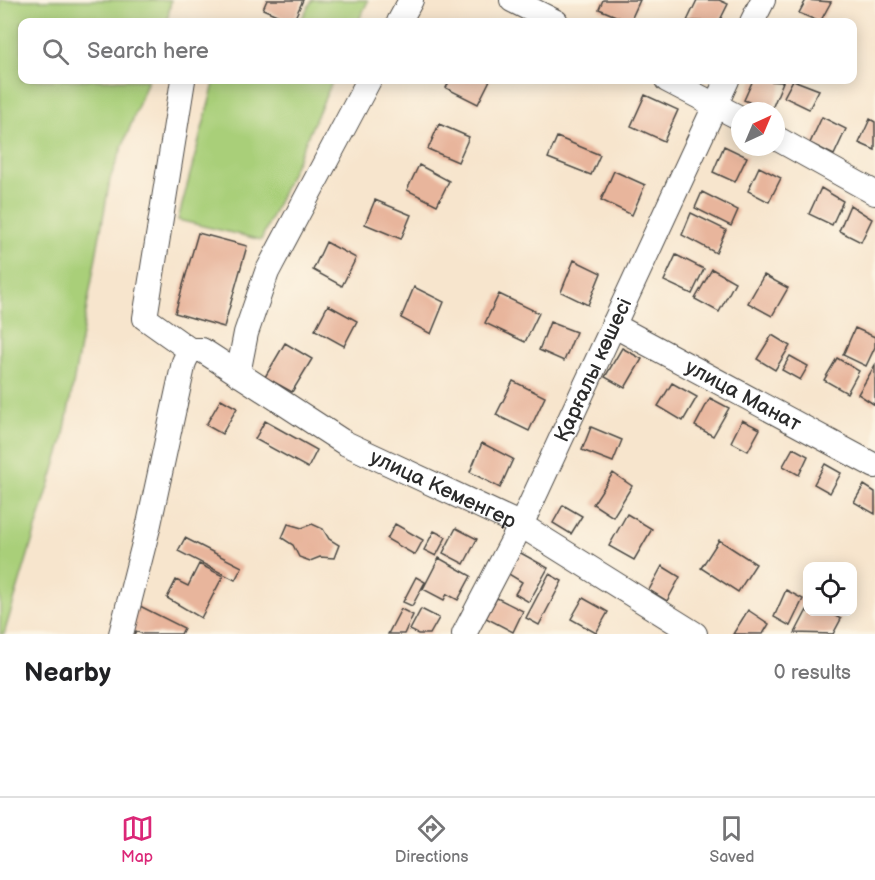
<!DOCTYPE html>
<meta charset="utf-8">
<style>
body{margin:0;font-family:"Balsamiq Sans",sans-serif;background:#f2f2f2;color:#202124}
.controls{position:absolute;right:18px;bottom:18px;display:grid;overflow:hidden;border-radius:12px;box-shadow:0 3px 15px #0003}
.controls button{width:54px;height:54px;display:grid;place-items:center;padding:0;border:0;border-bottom:2px solid #e0e0e0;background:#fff;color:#202124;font:30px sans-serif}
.compass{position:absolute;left:731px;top:102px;width:54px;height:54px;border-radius:50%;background:#fff;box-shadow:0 3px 15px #0003;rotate:44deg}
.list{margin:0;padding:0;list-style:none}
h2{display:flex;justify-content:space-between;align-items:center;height:78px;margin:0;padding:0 24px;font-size:26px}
h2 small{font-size:20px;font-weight:400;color:#757577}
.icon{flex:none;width:33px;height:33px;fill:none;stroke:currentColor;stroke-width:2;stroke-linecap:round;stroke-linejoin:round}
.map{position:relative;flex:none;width:875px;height:634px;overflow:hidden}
.search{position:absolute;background:#fff;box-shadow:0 3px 15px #0003;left:18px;right:18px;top:18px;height:66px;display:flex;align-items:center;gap:15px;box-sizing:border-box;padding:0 21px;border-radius:12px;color:#757577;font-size:22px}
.sheet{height:162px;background:#fff}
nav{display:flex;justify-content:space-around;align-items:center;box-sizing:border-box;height:84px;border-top:2px solid #e0e0e0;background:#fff;font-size:16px;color:#757577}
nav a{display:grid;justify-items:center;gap:3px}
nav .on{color:#db2777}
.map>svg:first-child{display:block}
</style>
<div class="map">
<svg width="875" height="634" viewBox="0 0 875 634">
<rect width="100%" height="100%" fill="#fcf5e5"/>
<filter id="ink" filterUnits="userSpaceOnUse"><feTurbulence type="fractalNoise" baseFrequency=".0167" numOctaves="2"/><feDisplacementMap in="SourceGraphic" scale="12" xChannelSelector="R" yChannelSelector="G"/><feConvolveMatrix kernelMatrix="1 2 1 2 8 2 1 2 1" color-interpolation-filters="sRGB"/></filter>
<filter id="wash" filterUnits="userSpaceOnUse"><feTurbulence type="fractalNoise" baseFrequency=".008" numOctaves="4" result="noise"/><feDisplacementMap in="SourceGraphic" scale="24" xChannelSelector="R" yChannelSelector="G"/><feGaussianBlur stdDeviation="1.35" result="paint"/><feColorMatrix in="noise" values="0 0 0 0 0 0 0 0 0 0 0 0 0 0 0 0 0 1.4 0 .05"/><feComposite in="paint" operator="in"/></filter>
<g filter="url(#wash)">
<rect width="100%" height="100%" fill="#f7e5cd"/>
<path fill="#a9cf79" stroke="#6a7d52" stroke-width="1.5" d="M0,0H171L167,22H22V80H148L110,179L63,440L4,634H0Z
M312,0H367L368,1L358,22H300Z
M215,80H333L261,240L178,220Z"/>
<g id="blocks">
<path fill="#e8b59c" d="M267,0H303L293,22L263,9Z
M603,0H640L630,22L599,9Z
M697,0H719L728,4L719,22L687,21Z
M806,0L831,2L820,22L799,13Z
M450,80H490L478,104L446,88Z
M753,80L783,82L771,111L744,100Z
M793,80L819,90L809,109L784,97Z
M645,95L678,110L664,141L631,126Z
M822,117L846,129L834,155L810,143Z
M870,119L875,122V150L859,143Z
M439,124L469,137L458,162L428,149Z
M557,137L600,155L591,175L548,158Z
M724,146L747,157L735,182L713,172Z
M419,165L449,181L437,205L407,190Z
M759,167L781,178L769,202L748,191Z
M614,171L645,185L632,215L601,200Z
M821,188L843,201L832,225L809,214Z
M702,192L738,210L731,226L695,208Z
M375,200L411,215L401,239L365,224Z
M850,205L872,219L861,242L839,231Z
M691,213L726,230L716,253L682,235Z
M198,233L247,246L224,327L175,313Z
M326,242L356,258L342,286L313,270Z
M676,255L704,269L692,294L664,281Z
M574,260L601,273L588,305L561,292Z
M712,269L735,282L719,312L695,299Z
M764,275L788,288L772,316L748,303Z
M414,287L444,302L431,334L401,318Z
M499,294L539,313L525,342L485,323Z
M328,305L357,321L344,346L315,330Z
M550,322L576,332L564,361L539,350Z
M855,328L875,337V347L866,366L843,355Z
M772,335L790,346L775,370L757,359Z
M285,343L312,359L292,392L265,377Z
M622,348L642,359L625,388L605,377Z
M790,356L808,366L800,380L782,370Z
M837,358L859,371L847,393L824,380Z
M875,365V405L858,394Z
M513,381L545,397L529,431L496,415Z
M672,383L697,397L683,421L658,406Z
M710,398L729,408L713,436L695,426Z
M221,399L237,408L222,434L206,425Z
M742,420L760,429L748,451L731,442Z
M265,421L317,450L308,468L255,439Z
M591,427L622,440L613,462L582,450Z
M482,443L513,459L500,488L470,472Z
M793,448L808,456L799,475L783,466Z
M825,464L841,473L830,493L814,484Z
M613,473L632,486L613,517L593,504Z
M864,485L875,492V514L854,502Z
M563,505L582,516L571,534L553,523Z
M627,514L652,529L634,560L609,546Z
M288,524L302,528L312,524L323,529L329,539L339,545L334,558L320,557L310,561L299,557L293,545L282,538Z
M395,524L423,540L415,555L387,539Z
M456,528L477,539L464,564L443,553Z
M434,531L446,537L436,556L424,550Z
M185,538L242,567L235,580L178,551Z
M719,540L756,564L738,592L701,568Z
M519,552L548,568L529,602L515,594L522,582L507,573Z
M439,558L471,576L458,600L447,594L444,600L423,589Z
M199,564L223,576L201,618L167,598L176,580L188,586Z
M662,566L680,577L667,601L649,590Z
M549,574L562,581L539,625L526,618Z
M416,577L425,582L412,606L403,602Z
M786,590L803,599L790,626L774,617Z
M497,598L523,611L513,632L486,618Z
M583,598L608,612L596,633L571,619Z
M136,604L184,628L181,634H142L136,631L135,634H126Z
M808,608V612H828L841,619L833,634L795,633Z
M401,609L413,615L404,634H388Z
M421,609L439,618L430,634H418L410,630Z
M748,610L769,624L763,634H733Z"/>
</g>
</g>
<g filter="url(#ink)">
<use href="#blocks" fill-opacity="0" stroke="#4a4743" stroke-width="1.5"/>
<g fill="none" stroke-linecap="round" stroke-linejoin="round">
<defs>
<g id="minor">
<path d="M512,0L556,22"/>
<path d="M399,22L411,0"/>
<path d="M752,22L763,0"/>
<path d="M183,80L145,318L190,350"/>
<path d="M667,80L740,118"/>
<path d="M776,138L875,193"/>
<path id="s1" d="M613,325L875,466"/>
<path id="s2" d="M190,350H202L345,443L521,525L695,634"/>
<path d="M238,374L246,333L267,272L369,80"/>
<path d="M121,634L149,524L184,362L190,350"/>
<path id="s3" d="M464,634L521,525L727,80"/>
</g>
</defs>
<use href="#minor" stroke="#4a4743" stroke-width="26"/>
<use href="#minor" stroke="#fff" stroke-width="24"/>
</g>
</g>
<g text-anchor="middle" stroke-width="4.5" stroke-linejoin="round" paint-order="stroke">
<g font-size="21" fill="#2b2b2b" stroke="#fcf5e5">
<text dy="7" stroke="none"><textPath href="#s3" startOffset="294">Қарғалы көшесі</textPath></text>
<text dy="7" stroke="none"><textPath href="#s1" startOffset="148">улица Манат</textPath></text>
<text dy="7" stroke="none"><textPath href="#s2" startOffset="291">улица Кеменгер</textPath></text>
</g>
</g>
</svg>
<div class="controls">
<button><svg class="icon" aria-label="locate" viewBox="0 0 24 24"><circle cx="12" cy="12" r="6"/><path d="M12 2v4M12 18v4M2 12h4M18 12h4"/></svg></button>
</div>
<svg class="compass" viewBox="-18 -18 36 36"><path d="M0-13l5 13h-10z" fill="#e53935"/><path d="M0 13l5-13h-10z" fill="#757577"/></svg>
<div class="search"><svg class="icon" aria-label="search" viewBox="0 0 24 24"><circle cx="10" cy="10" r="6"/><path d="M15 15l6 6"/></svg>Search here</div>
</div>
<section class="sheet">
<h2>Nearby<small>0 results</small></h2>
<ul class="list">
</ul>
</section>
<nav>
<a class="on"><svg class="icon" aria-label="map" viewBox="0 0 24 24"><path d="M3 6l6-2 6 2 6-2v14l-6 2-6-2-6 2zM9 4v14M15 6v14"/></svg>Map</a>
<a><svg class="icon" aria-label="directions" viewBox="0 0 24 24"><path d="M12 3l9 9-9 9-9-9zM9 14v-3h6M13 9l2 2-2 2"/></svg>Directions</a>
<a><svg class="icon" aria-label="saved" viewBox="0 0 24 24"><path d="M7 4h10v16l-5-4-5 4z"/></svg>Saved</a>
</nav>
